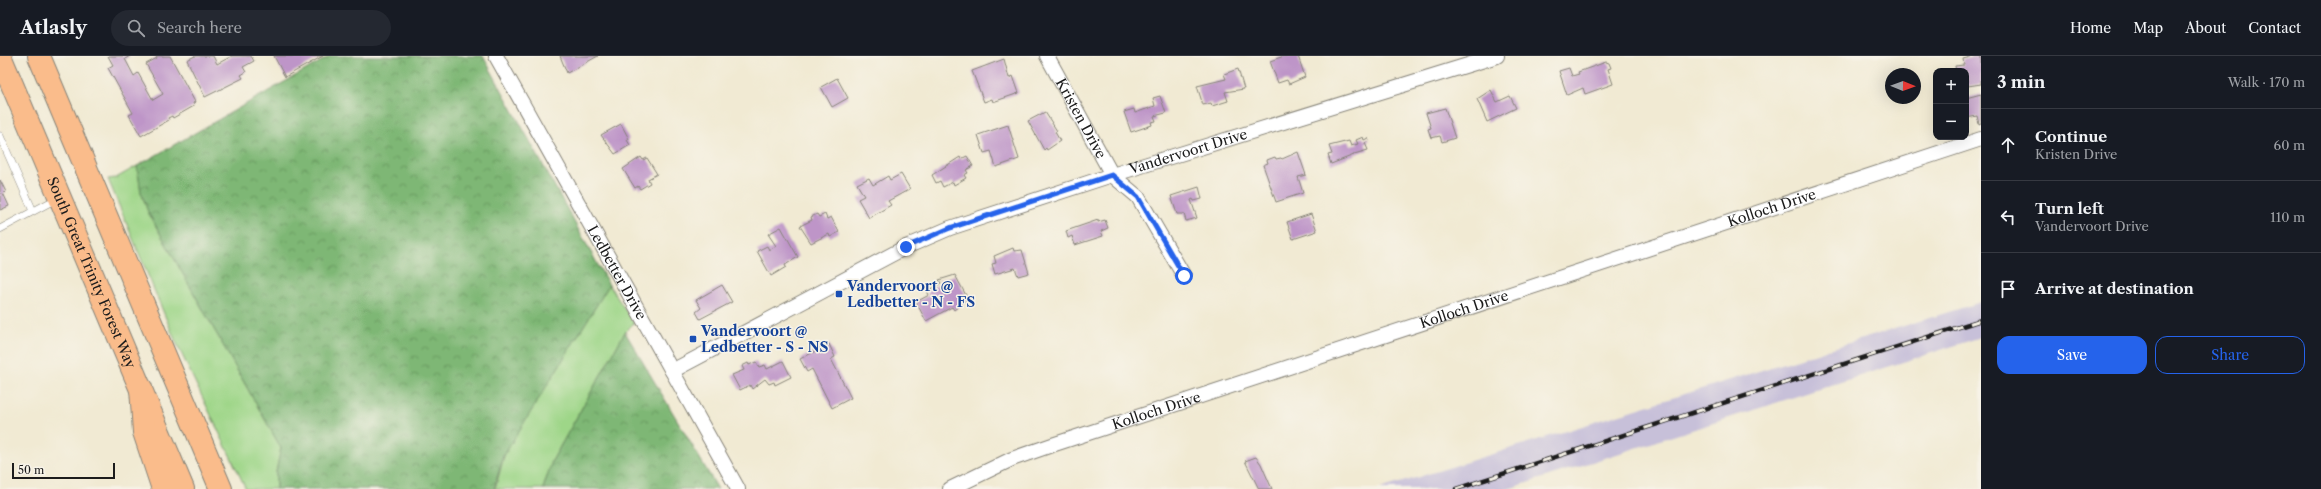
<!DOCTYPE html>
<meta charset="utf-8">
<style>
body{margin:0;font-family:"Libre Caslon Text",serif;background:#242831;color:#f1f3f6}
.controls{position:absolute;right:12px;top:12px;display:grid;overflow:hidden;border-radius:8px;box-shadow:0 4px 16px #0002}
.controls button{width:36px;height:36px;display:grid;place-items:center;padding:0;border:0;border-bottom:1px solid #363941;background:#171b24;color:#f1f3f6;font:20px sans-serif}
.compass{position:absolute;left:1885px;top:12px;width:36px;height:36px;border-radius:50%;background:#171b24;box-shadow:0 4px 16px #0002;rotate:91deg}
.scale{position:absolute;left:12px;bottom:10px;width:103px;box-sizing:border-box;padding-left:4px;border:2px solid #1c1c1c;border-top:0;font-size:11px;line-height:14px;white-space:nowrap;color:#1c1c1c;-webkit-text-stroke:3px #f7f3e8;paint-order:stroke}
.stop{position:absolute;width:12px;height:12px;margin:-9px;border:3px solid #2563eb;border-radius:50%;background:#fff}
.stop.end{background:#2563eb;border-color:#fff;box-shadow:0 1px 4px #0008}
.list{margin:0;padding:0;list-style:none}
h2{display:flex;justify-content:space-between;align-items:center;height:52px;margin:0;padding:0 16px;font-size:17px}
h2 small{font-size:13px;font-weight:400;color:#9ea1a6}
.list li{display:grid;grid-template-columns:26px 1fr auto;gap:12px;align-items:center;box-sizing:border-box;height:72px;padding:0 16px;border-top:1px solid #363941}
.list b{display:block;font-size:15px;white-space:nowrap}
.list p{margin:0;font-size:13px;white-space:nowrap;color:#9ea1a6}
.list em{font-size:13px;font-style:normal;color:#9ea1a6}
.actions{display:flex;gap:8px;padding:12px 16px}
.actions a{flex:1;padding:9px 0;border:1px solid #2563eb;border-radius:12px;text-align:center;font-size:14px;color:#2563eb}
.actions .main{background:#2563eb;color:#fff}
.icon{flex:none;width:22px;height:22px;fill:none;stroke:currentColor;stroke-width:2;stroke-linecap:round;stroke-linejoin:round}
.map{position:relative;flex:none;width:1981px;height:433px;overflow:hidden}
header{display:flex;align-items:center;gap:24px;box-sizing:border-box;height:56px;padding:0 20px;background:#171b24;border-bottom:1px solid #363941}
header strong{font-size:19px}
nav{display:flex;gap:22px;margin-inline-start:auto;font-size:14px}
.search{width:280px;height:36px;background:#242831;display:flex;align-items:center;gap:10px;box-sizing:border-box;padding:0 14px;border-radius:22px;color:#9ea1a6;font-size:15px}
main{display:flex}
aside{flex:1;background:#171b24}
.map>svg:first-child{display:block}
</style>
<header>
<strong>Atlasly</strong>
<div class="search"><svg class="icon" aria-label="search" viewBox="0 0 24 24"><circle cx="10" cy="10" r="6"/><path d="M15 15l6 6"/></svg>Search here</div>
<nav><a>Home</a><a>Map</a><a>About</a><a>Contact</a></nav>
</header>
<main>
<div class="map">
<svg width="1981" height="433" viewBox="0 0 1981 433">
<defs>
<pattern id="forest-crowns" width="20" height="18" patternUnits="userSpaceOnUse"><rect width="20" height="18" fill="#7eb774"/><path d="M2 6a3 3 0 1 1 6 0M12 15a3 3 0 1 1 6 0" fill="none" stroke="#66945e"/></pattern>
</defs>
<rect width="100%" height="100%" fill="#f7f3e8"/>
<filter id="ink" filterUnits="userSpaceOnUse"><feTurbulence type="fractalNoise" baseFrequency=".025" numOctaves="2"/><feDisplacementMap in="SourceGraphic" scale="8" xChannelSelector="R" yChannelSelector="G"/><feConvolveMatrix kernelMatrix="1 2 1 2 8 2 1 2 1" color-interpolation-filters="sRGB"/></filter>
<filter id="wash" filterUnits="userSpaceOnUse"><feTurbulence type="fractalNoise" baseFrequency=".012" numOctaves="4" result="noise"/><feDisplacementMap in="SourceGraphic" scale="16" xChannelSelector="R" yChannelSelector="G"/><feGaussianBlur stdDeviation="0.9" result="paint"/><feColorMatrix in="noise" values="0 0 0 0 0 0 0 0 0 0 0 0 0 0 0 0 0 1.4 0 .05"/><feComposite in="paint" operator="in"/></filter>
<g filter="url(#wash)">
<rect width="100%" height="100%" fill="#f1ead3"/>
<path fill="#c7c0d9" d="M1981,246V281L1508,433H1380Z"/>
<path fill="#9ed688" stroke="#5d7952" d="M137,110L141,136L148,156L281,392L276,416V433H246L175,284L108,123L116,122Z
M609,229L634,267L625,276L552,405L543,433H495L505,397Z"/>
<path fill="url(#forest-crowns)" stroke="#4d6a48" d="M330,0H483L609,229L503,401L494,433H276V416L281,392L148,156L141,136L137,110Z
M625,276L718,433H543L552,405Z"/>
<g id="blocks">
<path fill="#be95c8" d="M108,0H130L125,3L134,20L138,17L153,44L163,38L146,8L157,2L156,0H170L195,46L193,47L194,50L173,62L172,60L168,62L169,64L141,80L129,59L133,57L108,12L113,9Z
M195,0H213L217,8L232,0H251L254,5L243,11L246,16L241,19L243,22L205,41L187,4Z
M274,0H323L285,21Z
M560,0H598L567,17Z
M1284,0H1298L1305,21L1289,28L1287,24L1278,27L1270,5Z
M1974,0H1981V28L1968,30L1966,15H1956L1955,10L1964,9L1963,3Z
M1004,3L1009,22L1013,20L1019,37L993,46L992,43L984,46L972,15Z
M1606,6L1609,7L1611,12L1608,13L1613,28L1585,38L1583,32L1567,39L1559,15L1569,12L1572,20L1579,18L1578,16Z
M1238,13L1244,33L1225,36L1228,45L1212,50L1211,47L1203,49L1197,30L1226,23L1224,18Z
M837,22L848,42L832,51L821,31Z
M1491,34L1497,46L1510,40L1516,52L1487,66L1477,43Z
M1981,38V67L1979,68L1977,60L1966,62V42Z
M1160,40L1166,57L1154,60L1156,65L1151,66L1152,69L1131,76L1124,56L1134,53L1135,57L1155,50L1153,42Z
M1445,52L1455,82L1442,86L1440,80L1431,82L1428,73L1431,72L1426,57Z
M1045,56L1057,75L1055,76L1060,85L1047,94L1046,92L1044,94L1028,65Z
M621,68L629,83L627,84L630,89L615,98L601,79Z
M1008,69L1019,103L996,111L991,95L984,97L978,79Z
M1363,81L1364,84L1368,82L1369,85L1365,87L1368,94L1354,98V99L1331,108L1328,99L1332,98L1329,90L1349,85L1351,90L1358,88L1356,84Z
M1298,96L1306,119L1298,121L1303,137L1276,146L1263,109L1268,107L1267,104L1275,101L1276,103L1281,102L1282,103Z
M967,100L973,110L966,114L968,117L964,119L966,122L954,129L953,126L943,131L940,125L936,127L932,119L960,101L961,103Z
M641,101L643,104L647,102L657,118L648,123L650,127L640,133L638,130L635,132L623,113Z
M901,118L910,133L888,145L891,149L869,162L858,143L864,140L857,128L869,122L873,129L888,120L890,124Z
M0,124L6,136L3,137L9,150L0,154Z
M1199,131L1202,143L1194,145L1193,143L1191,144L1197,162L1186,165L1184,158H1177L1171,140Z
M817,158L819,161L825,158L827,163L831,161L839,176L830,181L829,178L811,187L800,170L812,164L811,161Z
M1311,158L1317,175L1293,183L1287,166Z
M1098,164V166L1105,164L1108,172L1101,175L1103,180L1075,189L1072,180L1068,182L1066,175Z
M781,171L798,201L785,209L786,211L771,220L757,195L767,190L769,194L776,190L768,178Z
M1013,192L1014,195L1022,194L1029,217L1018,220L1015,212L995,218L992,208L996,207L994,200Z
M955,219L968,243L954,254L952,251L926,265L916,246L929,239L927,235L941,227L939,224Z
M722,229L732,246L700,263L696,256L701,252L696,244Z
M829,288L835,301L831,303L851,342L832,352L812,313L807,316L800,303Z
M783,305L791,321L775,329L774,326L769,328L765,323L752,333L750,329L740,334L732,319L744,314L742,310L748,307L749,309L756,306L759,311L765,309L767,313Z
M1256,401L1261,408L1272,433H1259L1245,405Z"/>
</g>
</g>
<g filter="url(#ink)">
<use href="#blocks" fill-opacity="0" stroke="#868378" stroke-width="1"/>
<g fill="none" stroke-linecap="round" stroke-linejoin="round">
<defs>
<path id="service" d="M0,80L33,155
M0,173L58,142"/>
<g id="minor">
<path id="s1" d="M496,0L738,433"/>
<path id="s2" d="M1047,0L1112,119L1138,141L1184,220"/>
<path id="s3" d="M672,315L906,191L950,172L1112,119L1497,0"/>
<path id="s4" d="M950,433L1012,403L1052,389L1981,83"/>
</g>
<g id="primary">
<path id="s5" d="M0,0L183,433"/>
<path d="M39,0L221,433"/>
</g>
<path id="motorway" d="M141,332L144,376L163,433"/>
</defs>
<use href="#service" stroke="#868378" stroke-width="8"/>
<use href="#minor" stroke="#868378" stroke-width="16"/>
<use href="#primary" stroke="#868378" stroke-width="24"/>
<use href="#motorway" stroke="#868378" stroke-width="24"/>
<use href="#service" stroke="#fff" stroke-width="7"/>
<use href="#minor" stroke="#fff" stroke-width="14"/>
<use href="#primary" stroke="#fabc8b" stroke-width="22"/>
<use href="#motorway" stroke="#fabc8b" stroke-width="22"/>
<defs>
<path id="rail" d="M1456,433L1981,264"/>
</defs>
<use href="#rail" stroke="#1c1c1c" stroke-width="4.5"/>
<use href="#rail" stroke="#f7f3e8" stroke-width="3" stroke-dasharray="9" stroke-linecap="butt"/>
</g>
</g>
<g fill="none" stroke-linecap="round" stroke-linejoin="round" filter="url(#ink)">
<path stroke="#2563eb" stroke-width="5" d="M906,191L950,172L1112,119L1138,141L1184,220"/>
</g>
<g fill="#1a4fb4" stroke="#f7f3e8" stroke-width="1.5">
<rect x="835" y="234" width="8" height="8" rx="2"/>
<rect x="689" y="279" width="8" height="8" rx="2"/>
</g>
<g text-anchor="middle" stroke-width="3" stroke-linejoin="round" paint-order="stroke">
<g font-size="14" fill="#1c1c1c" stroke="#f7f3e8">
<text dy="5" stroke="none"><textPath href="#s2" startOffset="71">Kristen Drive</textPath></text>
<text dy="5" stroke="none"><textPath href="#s3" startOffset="563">Vandervoort Drive</textPath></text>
<text dy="5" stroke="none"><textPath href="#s4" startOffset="869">Kolloch Drive</textPath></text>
<text dy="5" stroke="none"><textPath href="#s5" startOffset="235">South Great Trinity Forest Way</textPath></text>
<text dy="5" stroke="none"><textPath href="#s1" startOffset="248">Ledbetter Drive</textPath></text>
<text dy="5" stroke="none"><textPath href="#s4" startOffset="545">Kolloch Drive</textPath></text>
<text dy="5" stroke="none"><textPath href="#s4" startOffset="221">Kolloch Drive</textPath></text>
</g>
<g font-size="14" font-weight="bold" fill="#164399" stroke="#f7f3e8" text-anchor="start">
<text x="847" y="235">Vandervoort @<tspan x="847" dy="16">Ledbetter - N - FS</tspan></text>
<text x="701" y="280">Vandervoort @<tspan x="701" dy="16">Ledbetter - S - NS</tspan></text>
</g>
</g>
</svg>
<div class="controls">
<button>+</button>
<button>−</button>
</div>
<svg class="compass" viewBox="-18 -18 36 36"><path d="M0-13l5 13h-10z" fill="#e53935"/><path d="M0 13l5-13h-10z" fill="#9ea1a6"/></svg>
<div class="scale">50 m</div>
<div class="stop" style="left:1184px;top:220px"></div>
<div class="stop end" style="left:906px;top:191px"></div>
</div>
<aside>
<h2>3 min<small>Walk · 170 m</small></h2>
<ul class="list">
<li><svg class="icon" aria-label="ahead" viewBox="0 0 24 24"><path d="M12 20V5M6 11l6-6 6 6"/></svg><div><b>Continue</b><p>Kristen Drive</p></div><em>60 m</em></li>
<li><svg class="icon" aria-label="left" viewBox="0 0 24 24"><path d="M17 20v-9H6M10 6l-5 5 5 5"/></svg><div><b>Turn left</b><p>Vandervoort Drive</p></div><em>110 m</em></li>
<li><svg class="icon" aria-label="arrive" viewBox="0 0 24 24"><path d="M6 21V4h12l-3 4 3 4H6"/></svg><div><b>Arrive at destination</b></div></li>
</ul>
<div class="actions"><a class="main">Save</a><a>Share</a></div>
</aside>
</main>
